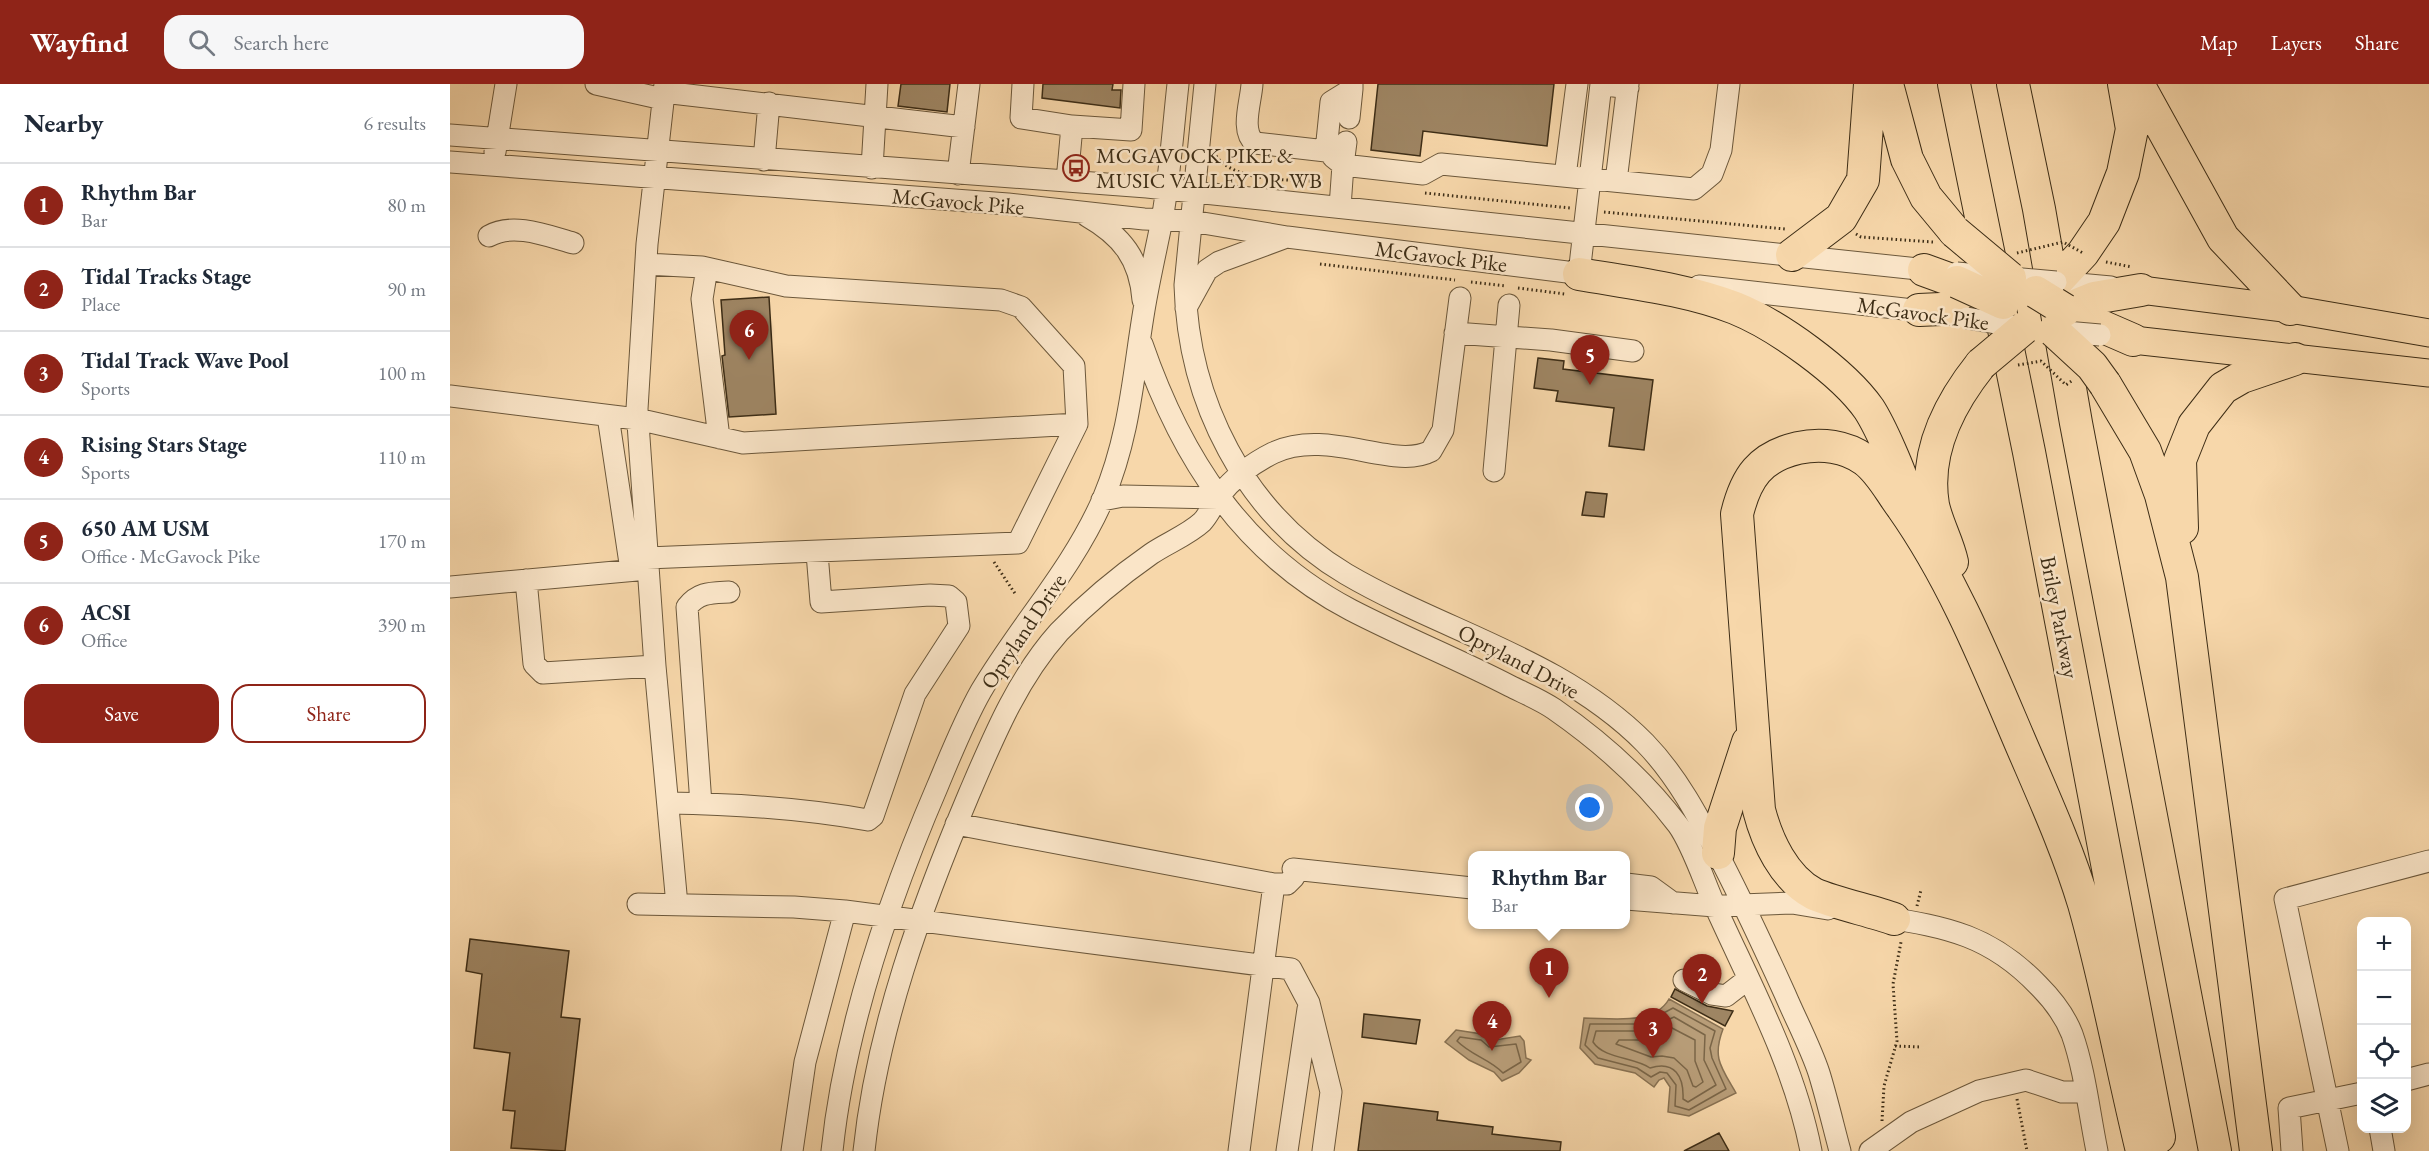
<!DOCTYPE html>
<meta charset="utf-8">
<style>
body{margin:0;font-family:"EB Garamond",serif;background:#f6f6f7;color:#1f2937}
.controls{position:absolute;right:18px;bottom:18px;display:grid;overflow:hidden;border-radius:12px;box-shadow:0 6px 24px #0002}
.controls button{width:54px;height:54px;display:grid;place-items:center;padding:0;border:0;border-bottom:2px solid #e0e1e3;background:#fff;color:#1f2937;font:30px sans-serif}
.you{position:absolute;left:1140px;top:724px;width:21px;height:21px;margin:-15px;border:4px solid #fff;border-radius:50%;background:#1a73e8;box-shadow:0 0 0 9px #1a73e833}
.badge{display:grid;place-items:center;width:39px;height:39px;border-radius:50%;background:#8f2418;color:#fff;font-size:20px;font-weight:700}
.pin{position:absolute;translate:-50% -50px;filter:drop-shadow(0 2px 3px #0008)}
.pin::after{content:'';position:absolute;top:32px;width:21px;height:18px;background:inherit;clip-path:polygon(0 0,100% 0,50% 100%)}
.popup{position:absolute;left:1018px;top:767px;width:162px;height:78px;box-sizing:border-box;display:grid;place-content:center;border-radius:12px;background:#fff;filter:drop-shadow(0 2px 4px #0005);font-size:20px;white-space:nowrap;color:#747a83}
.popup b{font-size:22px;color:#1f2937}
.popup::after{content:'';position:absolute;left:50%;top:100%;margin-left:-12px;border:12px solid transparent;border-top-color:#fff}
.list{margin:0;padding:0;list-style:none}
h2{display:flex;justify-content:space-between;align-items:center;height:78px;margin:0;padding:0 24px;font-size:26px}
h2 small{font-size:20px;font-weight:400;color:#747a83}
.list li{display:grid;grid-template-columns:39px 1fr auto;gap:18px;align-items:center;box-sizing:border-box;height:84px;padding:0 24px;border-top:2px solid #e0e1e3}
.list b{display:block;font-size:22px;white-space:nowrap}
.list p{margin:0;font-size:20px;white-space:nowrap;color:#747a83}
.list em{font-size:20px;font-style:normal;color:#747a83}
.actions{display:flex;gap:12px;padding:18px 24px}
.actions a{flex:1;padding:14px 0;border:2px solid #8f2418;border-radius:18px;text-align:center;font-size:21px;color:#8f2418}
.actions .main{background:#8f2418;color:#fff}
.icon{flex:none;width:33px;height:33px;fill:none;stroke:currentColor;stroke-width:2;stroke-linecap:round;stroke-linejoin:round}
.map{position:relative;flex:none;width:1979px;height:1067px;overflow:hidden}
header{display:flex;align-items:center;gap:36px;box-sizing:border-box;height:84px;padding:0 30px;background:#8f2418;color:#fff}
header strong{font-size:28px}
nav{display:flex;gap:33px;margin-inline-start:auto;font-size:21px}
.search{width:420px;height:54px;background:#f6f6f7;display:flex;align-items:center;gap:15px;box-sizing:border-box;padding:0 21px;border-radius:18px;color:#747a83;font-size:22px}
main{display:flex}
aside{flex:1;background:#fff}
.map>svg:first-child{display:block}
</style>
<header>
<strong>Wayfind</strong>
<div class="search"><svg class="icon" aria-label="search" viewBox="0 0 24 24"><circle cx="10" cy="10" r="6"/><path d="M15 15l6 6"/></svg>Search here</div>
<nav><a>Map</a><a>Layers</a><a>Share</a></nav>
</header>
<main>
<aside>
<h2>Nearby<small>6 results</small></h2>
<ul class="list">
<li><span class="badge">1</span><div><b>Rhythm Bar</b><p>Bar</p></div><em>80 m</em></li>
<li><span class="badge">2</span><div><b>Tidal Tracks Stage</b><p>Place</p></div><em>90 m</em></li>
<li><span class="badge">3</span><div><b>Tidal Track Wave Pool</b><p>Sports</p></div><em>100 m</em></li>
<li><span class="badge">4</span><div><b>Rising Stars Stage</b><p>Sports</p></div><em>110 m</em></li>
<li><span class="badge">5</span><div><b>650 AM USM</b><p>Office · McGavock Pike</p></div><em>170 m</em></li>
<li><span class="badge">6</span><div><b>ACSI</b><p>Office</p></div><em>390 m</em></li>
</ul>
<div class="actions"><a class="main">Save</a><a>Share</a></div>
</aside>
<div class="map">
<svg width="1979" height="1067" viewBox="0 0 1979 1067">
<rect width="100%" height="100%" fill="#f7d7aa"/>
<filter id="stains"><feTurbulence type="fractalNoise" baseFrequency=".00333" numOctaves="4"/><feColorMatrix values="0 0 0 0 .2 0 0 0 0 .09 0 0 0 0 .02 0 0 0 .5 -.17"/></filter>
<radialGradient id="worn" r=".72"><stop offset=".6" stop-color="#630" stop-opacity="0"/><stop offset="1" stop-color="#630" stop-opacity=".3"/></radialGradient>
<path fill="#b89d78" stroke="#877051" stroke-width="1.5" d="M1219,915L1273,945C1262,974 1271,983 1286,1009L1239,1032L1218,1028L1220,1003L1214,994L1209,996L1204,1003L1185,989L1145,980L1130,964L1134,934C1160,934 1204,942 1219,915Z
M1006,946L1038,951L1039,957L1070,952L1074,957L1076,974L1081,976L1069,989L1052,997L1044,988L1019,976L995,958Z"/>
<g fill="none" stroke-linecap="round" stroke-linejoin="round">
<path stroke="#7a6547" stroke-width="1.5" d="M1223,924L1265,947L1260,964L1262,974L1276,1005L1239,1026L1225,1022L1226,1001L1217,989L1210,988L1201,993L1187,984L1148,974L1135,961L1140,940H1193Z
M1224,933L1255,951L1254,976L1266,1001L1238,1018L1233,1015C1234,993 1225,976 1200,984C1184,973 1154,975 1143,958L1146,947H1194Z
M1222,944L1245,956V977L1253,998L1246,1003L1243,1002L1237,986L1224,974L1212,972L1201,973L1166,960L1169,956H1198Z
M1010,953L1031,956L1039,963L1066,960L1071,978L1053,989C1040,975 1022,972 1007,957Z"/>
</g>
<path fill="#9e8563" stroke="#3d2d16" stroke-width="1.5" d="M451,0H500L497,28L448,22Z
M593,0H663L662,6H671L670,24L592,14Z
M928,0H1104L1097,62L973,47L970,72L921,66Z
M319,213L326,330L279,333L272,272L275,271L271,216Z
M1088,274L1114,277L1113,285L1203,296L1194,366L1159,362L1164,324L1106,317L1108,307L1084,304Z
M1136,408L1157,410L1154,433L1132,431Z
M20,855L119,867L111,933L130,935L115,1067L61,1064L65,1027L53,1026L60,969L24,964L32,890L16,887Z
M1225,905L1257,922L1283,927L1275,942L1221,913Z
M914,930L970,936L966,960L912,953Z
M914,1019L988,1028L987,1036L1043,1043L1042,1050L1111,1058L1110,1067H908Z
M1269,1049L1279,1067H1234Z"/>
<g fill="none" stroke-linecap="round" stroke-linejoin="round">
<defs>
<path id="minor" d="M146,0L213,15
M215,0L197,160L187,325L205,582L227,821
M573,0L571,34L622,42L617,97
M755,0L735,201C738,317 794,429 896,490C995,548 1112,575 1195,659C1229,694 1251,738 1273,780C1295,823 1315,866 1335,910C1346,936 1360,962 1369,989C1377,1015 1383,1041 1390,1067
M802,0C801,18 790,47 805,59L876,67L881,18L902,5V0
M213,8L514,43
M899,34L902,5
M622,42L681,46L684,0
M0,51L697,103L1487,187
M896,58L893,81L973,90L991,80L1244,105L1262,90L1271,66L1279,0
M45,68L56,0
M883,73L893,81L890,123
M314,76L319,19
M0,78L558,120L694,135L741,137L837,153L1141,191
M422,84L427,0
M508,90L519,0
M1115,92L1127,0
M1166,97L1178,0
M637,132C672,152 690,175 693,216
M39,152C63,138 98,152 123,159
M257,184L252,215L269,354
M1129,190L1151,0L1178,4
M1606,198L1661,203
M1249,202L1481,228
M736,224L757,186L769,178L834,154
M1005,249L1101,256L1183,267
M692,260C731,373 792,469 901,526C953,553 1008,575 1060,602C1074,609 1091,616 1104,625C1150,657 1194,696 1228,741C1243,762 1254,798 1265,822C1301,902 1344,980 1361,1067
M0,312L187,335L293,359L627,340L624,282L571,223L551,216L336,202L252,183L196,180
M158,332L181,486
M1044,387L1059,221
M652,416L673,412L768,414
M197,474L568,459L627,340
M76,496L84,580L93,589L205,582
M0,503L198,485
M218,719C286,720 351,724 418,736L423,732L465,610L509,542L506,518L499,512L480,511L371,518L367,469
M251,720L237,523C249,508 261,509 279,508
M506,740L824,800H837L844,793
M843,785L1022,804
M1176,800L1201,803L1223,819
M1176,815L1265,822L1342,819L1378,825
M188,820L344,823L395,827L841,885L859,919L881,1008L873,1067
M1432,833C1498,843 1541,852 1588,901C1602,915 1615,932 1622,950C1635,987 1639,1028 1647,1067
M1234,896L1262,910L1276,912L1298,895
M1956,996L1979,990
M1930,1044L1934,1067
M342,1067L355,978L395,827
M382,1067C395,943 439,815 488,701C501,670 514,637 531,607C570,541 622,486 653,415C680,351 683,292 694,226C699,196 706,166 712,136C720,91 723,45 728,0
M414,1067C427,944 471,824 519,710C543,654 567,595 609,548C637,519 668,493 701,470C717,459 738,451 752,438C759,431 763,420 769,412C784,393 801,380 823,369C878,343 943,387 981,367L993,346L1010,214
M789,1067L824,800
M837,1067L858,925
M1420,1067L1461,1038L1529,1007L1576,996L1612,1008H1635
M1842,1067L1839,1024L1912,1009
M1888,1067L1835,815L1979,777"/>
<path id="major" d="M1691,206L1840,225L1979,249
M1683,256L1979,289"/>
<path id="highway" d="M1437,0L1457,75L1476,113L1505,148
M1504,0L1579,368L1709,1053
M1563,0L1589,125L1626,339L1765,1067
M1688,0L1773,154L1840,225
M1342,171L1391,134L1413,96L1420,0
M1474,186L1507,198
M1129,190C1181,199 1236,205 1285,224C1327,241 1393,288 1419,325C1430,342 1451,389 1456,409
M1606,198L1633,169L1654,138L1673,89L1682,45L1674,0
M1469,226L1513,224
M1615,226L1644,214L1691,206
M1621,229L1683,256
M1655,300L1695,367L1711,411L1732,493L1806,1067
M1732,444L1730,376L1744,341L1773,304L1792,293L1845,275
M1502,478C1498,459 1487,440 1483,421C1474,368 1499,320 1531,280
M1268,769L1270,744L1298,658
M1444,835C1422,827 1384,819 1364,810C1334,794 1317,757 1309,726L1287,430C1296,393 1310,373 1348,364C1371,359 1396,362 1415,376C1431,388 1440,407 1452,423C1502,494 1534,573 1568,653C1591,707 1617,763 1634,820C1657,901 1672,985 1692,1067"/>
</defs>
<use href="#minor" stroke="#6c583b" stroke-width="23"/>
<use href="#major" stroke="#3d2d16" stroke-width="29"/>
<use href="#highway" stroke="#3d2d16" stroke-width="34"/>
<path stroke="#3d2d16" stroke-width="3" stroke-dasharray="1.5 3" stroke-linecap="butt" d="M766,72C786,99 841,95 873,98
M975,109L1120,124
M1154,128L1335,145
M1406,150L1411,153L1483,158
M1656,178L1682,183
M870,180L1005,196
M1021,198L1056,202
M1068,204L1115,210
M544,478L566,511
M1467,822L1471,806
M1445,962L1471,963
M1567,1015L1577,1067
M1432,1037L1434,1002L1447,957L1443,900L1451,858"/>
<use href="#minor" stroke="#fae5c8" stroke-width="21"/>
<use href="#major" stroke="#f7d7aa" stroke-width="27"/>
<use href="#highway" stroke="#f7d7aa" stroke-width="32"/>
<defs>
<path id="minor-bridge" d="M1507,189L1606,198
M1517,234L1574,244
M1604,247L1650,251"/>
<path id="highway-bridge" d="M1505,148L1560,194
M1507,198L1553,219
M1586,208L1615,226
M1604,247L1642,282L1655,300
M1531,280L1574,244"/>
</defs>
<use href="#minor-bridge" stroke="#6c583b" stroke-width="23" stroke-linecap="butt"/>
<use href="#highway-bridge" stroke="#3d2d16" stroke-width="34" stroke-linecap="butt"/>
<path stroke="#3d2d16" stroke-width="3" stroke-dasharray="1.5 3" stroke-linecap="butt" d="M1567,169L1613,158L1633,169
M1568,281L1591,277L1616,301L1623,296"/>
<use href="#minor-bridge" stroke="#fae5c8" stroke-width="21"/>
<use href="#highway-bridge" stroke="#f7d7aa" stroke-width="32"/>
</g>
<defs>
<symbol id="bus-ring" viewBox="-11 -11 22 22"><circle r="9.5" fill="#fae5c8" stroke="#8f2418" stroke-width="1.5"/><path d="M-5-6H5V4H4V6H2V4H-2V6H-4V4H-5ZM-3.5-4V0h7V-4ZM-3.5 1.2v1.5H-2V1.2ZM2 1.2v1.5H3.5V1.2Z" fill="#8f2418"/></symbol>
</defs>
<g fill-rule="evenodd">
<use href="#bus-ring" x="611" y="69" width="30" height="30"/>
</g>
<g text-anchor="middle" stroke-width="5" stroke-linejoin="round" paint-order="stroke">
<g font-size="22" fill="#3d2d16" stroke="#fae5c8" text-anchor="start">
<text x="646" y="79">MCGAVOCK PIKE &amp;<tspan x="646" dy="25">MUSIC VALLEY DR WB</tspan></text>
</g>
<g font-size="22" fill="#3d2d16" stroke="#fae5c8">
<text transform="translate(508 117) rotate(5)" y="8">McGavock Pike</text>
<text transform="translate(991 172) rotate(7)" y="8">McGavock Pike</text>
<text transform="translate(1473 229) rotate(8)" y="8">McGavock Pike</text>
<text transform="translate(1610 533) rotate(79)" y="8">Briley Parkway</text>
<text transform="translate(573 547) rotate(-56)" y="8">Opryland Drive</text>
<text transform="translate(1069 577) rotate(28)" y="8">Opryland Drive</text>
</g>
</g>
<rect width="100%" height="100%" filter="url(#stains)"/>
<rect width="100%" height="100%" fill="url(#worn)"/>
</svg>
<div class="controls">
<button>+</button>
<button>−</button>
<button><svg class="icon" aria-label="locate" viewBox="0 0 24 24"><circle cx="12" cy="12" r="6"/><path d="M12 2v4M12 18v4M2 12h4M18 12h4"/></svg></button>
<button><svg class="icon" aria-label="layers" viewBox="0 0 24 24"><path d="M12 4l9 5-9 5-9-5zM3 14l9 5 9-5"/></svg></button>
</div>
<div class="you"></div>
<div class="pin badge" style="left:1099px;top:914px">1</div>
<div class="popup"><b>Rhythm Bar</b>Bar</div>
<div class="pin badge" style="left:1252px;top:920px">2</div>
<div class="pin badge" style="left:1203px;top:974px">3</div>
<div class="pin badge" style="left:1042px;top:967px">4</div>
<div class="pin badge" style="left:1140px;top:301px">5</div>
<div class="pin badge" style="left:299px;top:276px">6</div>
</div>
</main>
